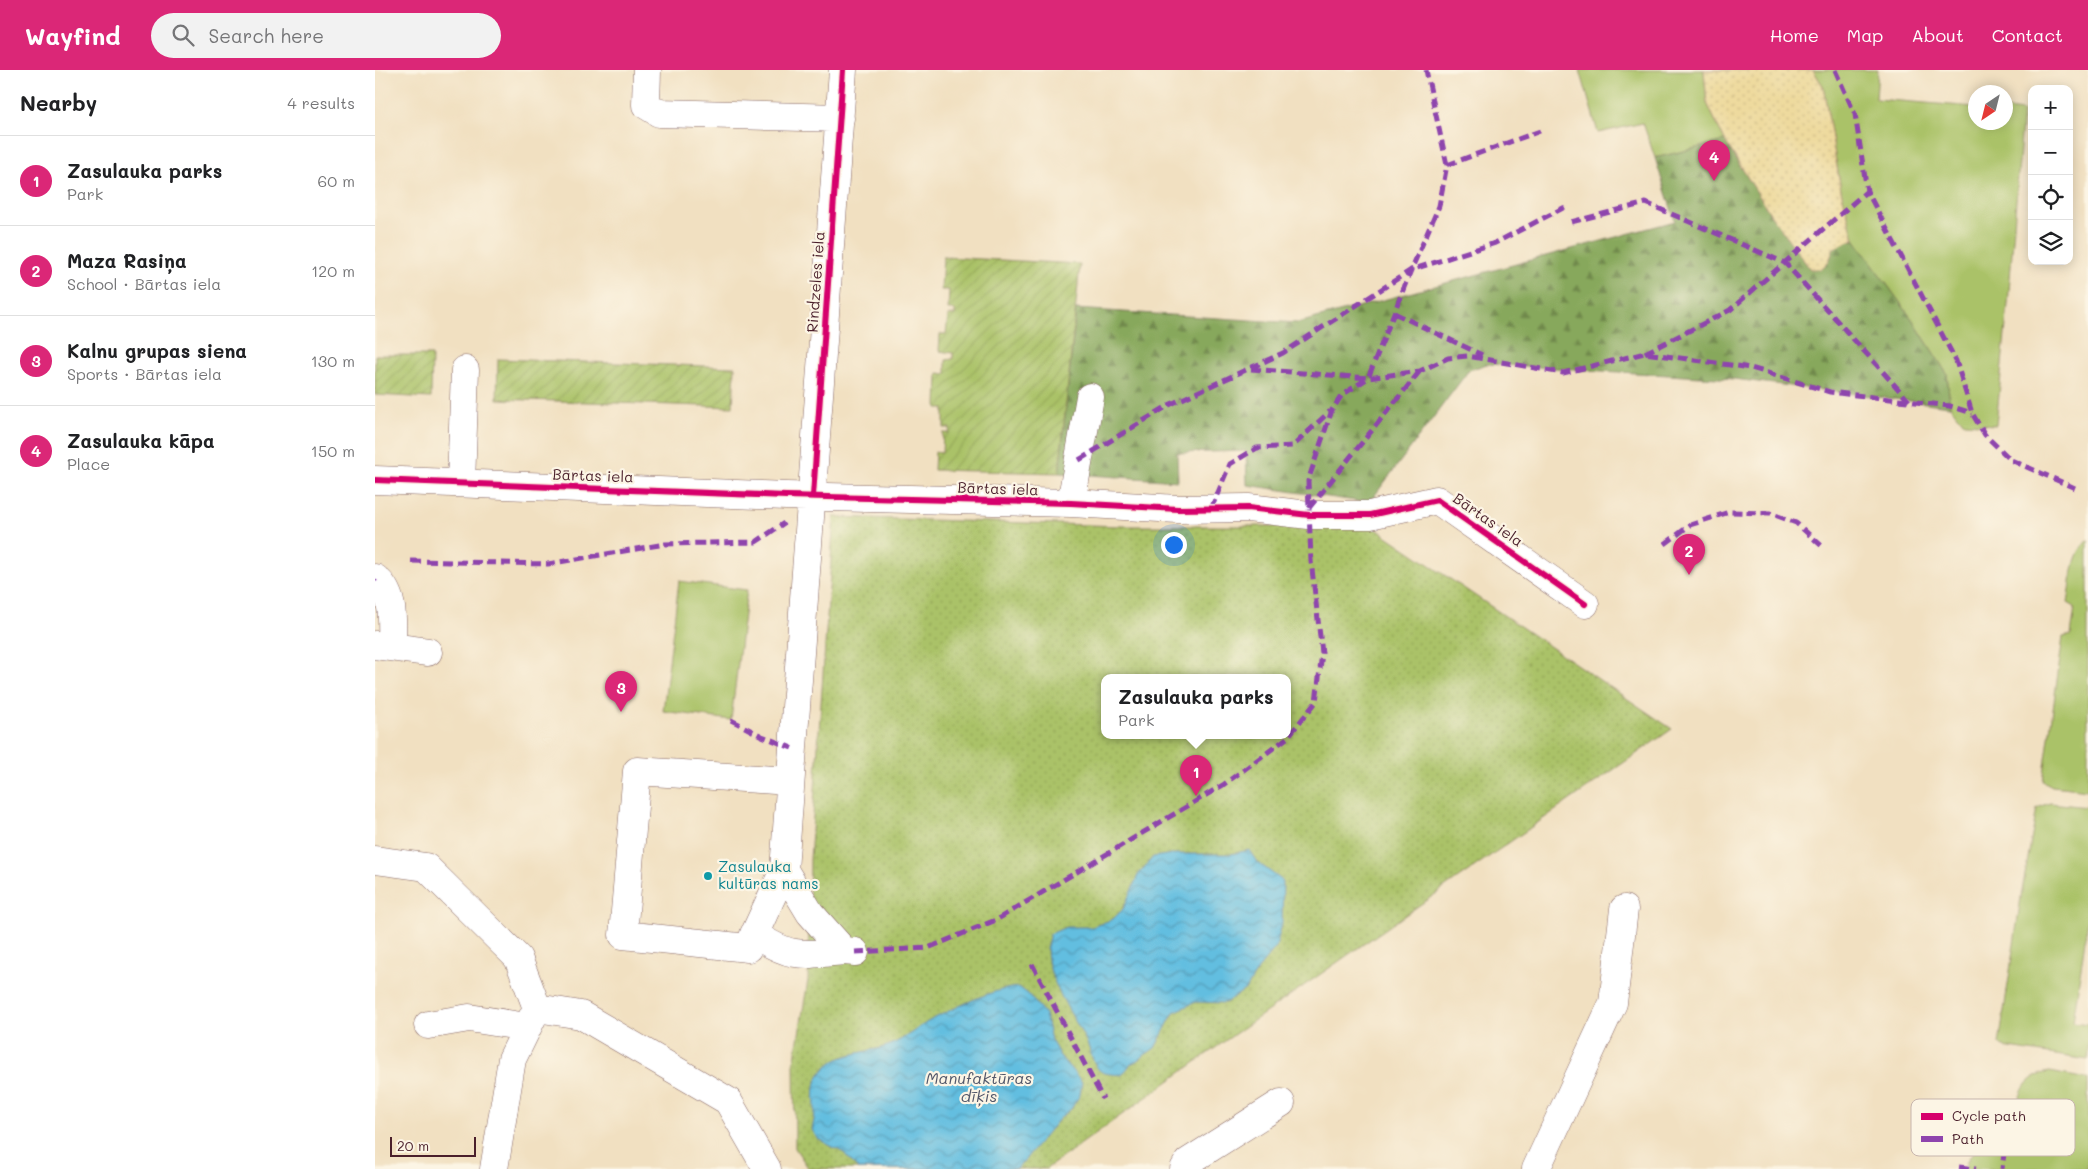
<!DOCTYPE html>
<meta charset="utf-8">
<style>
body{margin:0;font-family:Mali,sans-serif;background:#f2f2f2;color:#202124}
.controls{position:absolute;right:15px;top:15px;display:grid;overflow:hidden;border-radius:10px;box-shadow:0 2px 12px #0003}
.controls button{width:45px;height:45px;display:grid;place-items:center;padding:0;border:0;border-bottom:1px solid #e0e0e0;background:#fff;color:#202124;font:25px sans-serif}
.compass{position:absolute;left:1593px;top:15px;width:45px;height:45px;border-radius:50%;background:#fff;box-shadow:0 2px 12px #0003;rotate:215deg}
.scale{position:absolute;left:15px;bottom:12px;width:86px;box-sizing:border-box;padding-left:5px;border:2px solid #4a1f2b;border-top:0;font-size:14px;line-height:18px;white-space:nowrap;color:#4a1f2b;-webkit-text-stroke:4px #fcf5e5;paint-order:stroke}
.you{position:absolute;left:798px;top:474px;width:18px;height:18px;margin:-12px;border:4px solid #fff;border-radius:50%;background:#1a73e8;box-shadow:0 0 0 8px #1a73e833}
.badge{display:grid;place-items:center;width:32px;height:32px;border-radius:50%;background:#db2777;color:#fff;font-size:16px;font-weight:700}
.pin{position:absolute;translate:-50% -41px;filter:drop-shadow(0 1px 2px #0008)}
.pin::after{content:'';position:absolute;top:26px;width:18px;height:15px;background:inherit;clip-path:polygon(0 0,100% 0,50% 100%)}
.popup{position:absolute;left:726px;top:604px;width:190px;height:65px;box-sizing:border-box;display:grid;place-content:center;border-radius:10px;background:#fff;filter:drop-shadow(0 1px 4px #0005);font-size:16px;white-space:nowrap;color:#757577}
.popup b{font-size:19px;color:#202124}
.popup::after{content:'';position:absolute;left:50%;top:100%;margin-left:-10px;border:10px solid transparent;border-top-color:#fff}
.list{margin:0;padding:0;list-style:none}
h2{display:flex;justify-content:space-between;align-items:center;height:65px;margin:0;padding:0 20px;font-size:21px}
h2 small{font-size:16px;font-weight:400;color:#757577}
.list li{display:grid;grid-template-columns:32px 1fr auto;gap:15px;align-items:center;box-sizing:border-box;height:90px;padding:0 20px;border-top:1px solid #e0e0e0}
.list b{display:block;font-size:19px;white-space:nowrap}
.list p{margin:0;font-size:16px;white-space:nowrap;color:#757577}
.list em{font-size:16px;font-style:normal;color:#757577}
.icon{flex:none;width:28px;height:28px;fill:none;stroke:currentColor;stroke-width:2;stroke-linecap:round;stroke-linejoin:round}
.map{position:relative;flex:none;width:1713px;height:1099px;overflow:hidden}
header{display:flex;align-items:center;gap:30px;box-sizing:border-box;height:70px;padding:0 25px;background:#db2777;color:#fff}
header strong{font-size:24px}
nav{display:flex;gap:28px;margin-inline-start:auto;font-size:18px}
.search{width:350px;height:45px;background:#f2f2f2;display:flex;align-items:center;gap:12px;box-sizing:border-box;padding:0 18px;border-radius:28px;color:#757577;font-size:19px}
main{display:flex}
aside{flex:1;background:#fff}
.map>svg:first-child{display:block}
</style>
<header>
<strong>Wayfind</strong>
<div class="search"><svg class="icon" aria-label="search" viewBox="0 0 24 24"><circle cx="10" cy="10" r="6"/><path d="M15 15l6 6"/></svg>Search here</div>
<nav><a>Home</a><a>Map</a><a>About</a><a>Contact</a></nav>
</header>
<main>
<aside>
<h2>Nearby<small>4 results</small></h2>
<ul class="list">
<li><span class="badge">1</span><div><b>Zasulauka parks</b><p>Park</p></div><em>60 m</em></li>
<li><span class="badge">2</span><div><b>Maza Rasiņa</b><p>School · Bārtas iela</p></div><em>120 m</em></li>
<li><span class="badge">3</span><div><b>Kalnu grupas siena</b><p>Sports · Bārtas iela</p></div><em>130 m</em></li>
<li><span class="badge">4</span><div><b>Zasulauka kāpa</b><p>Place</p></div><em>150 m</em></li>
</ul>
</aside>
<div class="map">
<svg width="1713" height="1099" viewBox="0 0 1713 1099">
<defs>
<pattern id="forest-firs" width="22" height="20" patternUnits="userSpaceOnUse" patternTransform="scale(1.25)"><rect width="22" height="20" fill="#87a85c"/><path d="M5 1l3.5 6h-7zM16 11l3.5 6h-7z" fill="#70884c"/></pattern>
<pattern id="sand-dots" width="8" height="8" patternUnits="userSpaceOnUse" patternTransform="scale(1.25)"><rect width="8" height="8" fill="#eeda9e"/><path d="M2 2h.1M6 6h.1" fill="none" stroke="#cebb88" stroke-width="1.8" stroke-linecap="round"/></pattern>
<pattern id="park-dots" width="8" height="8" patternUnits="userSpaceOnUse" patternTransform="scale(1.25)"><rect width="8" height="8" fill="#aac267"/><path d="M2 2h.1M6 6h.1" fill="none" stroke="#94a65a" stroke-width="1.8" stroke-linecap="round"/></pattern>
<pattern id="garden-furrows" width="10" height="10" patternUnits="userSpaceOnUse" patternTransform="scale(1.25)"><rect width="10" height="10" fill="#aac267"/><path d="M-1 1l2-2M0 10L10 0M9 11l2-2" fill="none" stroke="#94a65a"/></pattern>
<pattern id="water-waves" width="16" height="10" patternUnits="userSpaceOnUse" patternTransform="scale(1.25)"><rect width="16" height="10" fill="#62bee0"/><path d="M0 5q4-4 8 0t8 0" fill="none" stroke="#539ab6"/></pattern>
</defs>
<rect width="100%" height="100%" fill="#fcf5e5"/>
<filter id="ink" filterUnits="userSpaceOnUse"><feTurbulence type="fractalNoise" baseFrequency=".02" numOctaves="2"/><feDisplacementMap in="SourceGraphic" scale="10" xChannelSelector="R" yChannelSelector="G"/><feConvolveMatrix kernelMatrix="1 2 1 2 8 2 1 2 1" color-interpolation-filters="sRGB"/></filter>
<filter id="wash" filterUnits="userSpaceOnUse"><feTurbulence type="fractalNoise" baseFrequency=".0096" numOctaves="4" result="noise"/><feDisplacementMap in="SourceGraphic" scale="20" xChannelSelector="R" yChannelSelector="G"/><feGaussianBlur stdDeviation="1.12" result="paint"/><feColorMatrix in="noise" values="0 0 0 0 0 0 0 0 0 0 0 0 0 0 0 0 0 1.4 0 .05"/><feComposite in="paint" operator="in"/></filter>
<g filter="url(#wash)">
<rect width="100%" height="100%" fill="#f1e0c1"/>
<path fill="#aac267" stroke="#7a7049" d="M1205,0H1329L1332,33L1350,71L1280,88L1268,53L1223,63Z
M1438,0H1503L1501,29L1600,37V52H1630L1631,39L1648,41L1633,234L1621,355L1589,353L1575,336L1572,304L1537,249L1479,169L1466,120L1448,16Z
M1713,470V720L1677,716L1668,711L1688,567L1696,565L1700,537L1693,533C1697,513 1696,484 1713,470Z
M304,511L372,520L356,650L288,641Z
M1675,733L1713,737V850L1698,952L1713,954V990L1628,977L1624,974L1646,827L1662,738Z
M1674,1002L1713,1009V1099H1590C1594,1074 1617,1078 1631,1061C1649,1038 1637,1009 1674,1002Z"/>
<path fill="url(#forest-firs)" stroke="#686444" d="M1350,71L1396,145L1435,199L1454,191L1459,178L1479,169L1537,249L1572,304L1575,336L1359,309L1112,294L1094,300L994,433L872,415L871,381L802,383L803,411L684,403L701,239L923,253L1300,151L1280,88Z"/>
<path fill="url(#sand-dots)" stroke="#9c7c64" d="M1329,0H1438L1448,16L1466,120L1479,169L1459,178L1454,191L1446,199H1435L1396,145L1350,71L1332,33Z"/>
<path fill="url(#park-dots)" stroke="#7a7049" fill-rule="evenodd" d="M459,447L747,456H997L1297,659L864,961L671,1099H434L420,1078L419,994L433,910L435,789ZM730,607H912V665H730Z"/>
<path fill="url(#garden-furrows)" stroke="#7a7049" d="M568,187L705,194L684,403L559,400L560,382L567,383L568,363H574L575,358H569V338H562L563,303L571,304V290L578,289V283L564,281L565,264H571L573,245H580V240H573L574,220H566Z
M0,285H57L56,328L0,325Z
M123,289L360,297L358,337L122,329Z"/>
<path fill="url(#water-waves)" stroke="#566e86" d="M874,780L882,792L908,811L907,854L901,877L886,895L871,919L850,933L821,932L799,942L780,978L755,995L747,1005C740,1004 730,1005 724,1000C718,994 715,979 711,971C697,942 662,898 675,864L691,857H717L738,849L748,839L763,805L778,787L798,784H856Z
M644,917L653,924L670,944L676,970L685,986L707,1012L705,1025L696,1039L685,1048L642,1099H483L469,1083L443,1069L437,1060C438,1054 440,1047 440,1041C440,1023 436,1013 450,998C463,983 497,982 515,975C529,969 541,959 554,951C580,938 615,919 644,917Z"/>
</g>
<g filter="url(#ink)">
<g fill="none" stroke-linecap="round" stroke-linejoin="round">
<defs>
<path id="minor" d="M272,0L271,35L284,43L465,48
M468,0L409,800L435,843L469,881L480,882
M0,410L411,426L696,433L803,439L873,438L934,445H995L1062,430L1210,534
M86,413L90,300
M696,433L715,327
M0,508C21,524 17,553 17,577
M0,575L53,582
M0,790L51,797L143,888L162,938L206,945L353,1031L392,1099
M409,800L373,878L248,865L262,701L414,711
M379,864C417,889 426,885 469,881
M53,955L94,948L152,957
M119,1099L137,989L162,938
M809,1099L813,1092L906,1033
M1161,1099L1238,933L1249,839"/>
</defs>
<use href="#minor" stroke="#846360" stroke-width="29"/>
<use href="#minor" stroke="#fff" stroke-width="28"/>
<path stroke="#8e44ad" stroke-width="5" stroke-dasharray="10 5" stroke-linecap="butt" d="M1460,0L1480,44L1492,121L1581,291L1597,343L1610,365L1636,390L1700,418
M1072,95L1165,61
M1196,152L1271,133L1410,193L1534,331
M1019,243L1107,285
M1270,283L1355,240L1492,121
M876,299L993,308L1036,200L1064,136L1072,95L1051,0
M704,390L796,334L908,283L1036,200L1120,173L1190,137
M934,438L1045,301
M836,439L855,394L882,378L918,376L955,341
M1290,474L1315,455L1354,442L1395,443L1421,453L1447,476
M36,491L173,494L290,474L381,472L409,453
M0,510L1,509
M356,650L387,666L417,678
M480,882L553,878L621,850L848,715L912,668L941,632L947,583L936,491L933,411L957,340L967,325L993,308L1045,301L1073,288L1093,286L1188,303L1270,283L1376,298L1455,322L1575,336L1597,343
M657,894L728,1029
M1627,1052L1632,1060L1627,1099
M1584,1097L1601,1099"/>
<defs>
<path id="cycleway" d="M0,410L411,426L696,433L803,439L873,438L934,445H995L1062,430L1210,534
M438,426L468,0"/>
</defs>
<use href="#cycleway" stroke="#fcf5e5" stroke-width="9"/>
<use href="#cycleway" stroke="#d6006c" stroke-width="6"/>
</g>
</g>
<circle fill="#0f9aa8" stroke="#fcf5e5" stroke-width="2" cx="333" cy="806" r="5"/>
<g text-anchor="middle" stroke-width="4.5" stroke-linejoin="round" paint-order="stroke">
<g font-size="15" fill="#4a1f2b" stroke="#fcf5e5">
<text transform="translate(441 212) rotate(-86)" y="5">Rindzeles iela</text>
<text transform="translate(218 406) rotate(2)" y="5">Bārtas iela</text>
<text transform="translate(623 419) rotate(2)" y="5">Bārtas iela</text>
<text transform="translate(1113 450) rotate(35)" y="5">Bārtas iela</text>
</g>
<g font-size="15" fill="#0d838f" stroke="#fcf5e5" text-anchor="start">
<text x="343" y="802">Zasulauka<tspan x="343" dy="17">kultūras nams</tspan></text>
</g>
<g font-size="16" font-style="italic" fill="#52576a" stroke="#fcf5e5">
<text x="604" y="1014">Manufaktūras<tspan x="604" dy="18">dīķis</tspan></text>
</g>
</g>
<rect x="1536" y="1029" width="164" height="57" rx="8" fill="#fcf5e5" stroke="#c7b5ad" stroke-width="1"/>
<rect x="1546" y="1043" width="22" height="7" fill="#d6006c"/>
<rect x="1546" y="1066" width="22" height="6" fill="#8e44ad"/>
<g font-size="14" fill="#4a1f2b">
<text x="1577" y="1051">Cycle path</text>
<text x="1577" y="1074">Path</text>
</g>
</svg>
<div class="controls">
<button>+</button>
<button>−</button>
<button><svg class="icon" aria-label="locate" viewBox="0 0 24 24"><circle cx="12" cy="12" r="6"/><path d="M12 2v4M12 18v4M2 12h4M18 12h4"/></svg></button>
<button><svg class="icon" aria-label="layers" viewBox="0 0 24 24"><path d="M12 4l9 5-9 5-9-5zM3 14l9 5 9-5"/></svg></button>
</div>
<svg class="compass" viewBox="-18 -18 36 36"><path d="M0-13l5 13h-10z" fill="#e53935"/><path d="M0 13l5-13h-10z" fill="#757577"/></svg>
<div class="scale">20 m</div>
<div class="you"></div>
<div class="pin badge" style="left:821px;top:726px">1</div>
<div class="popup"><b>Zasulauka parks</b>Park</div>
<div class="pin badge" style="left:1314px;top:505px">2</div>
<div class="pin badge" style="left:246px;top:642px">3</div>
<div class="pin badge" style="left:1339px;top:111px">4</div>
</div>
</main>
